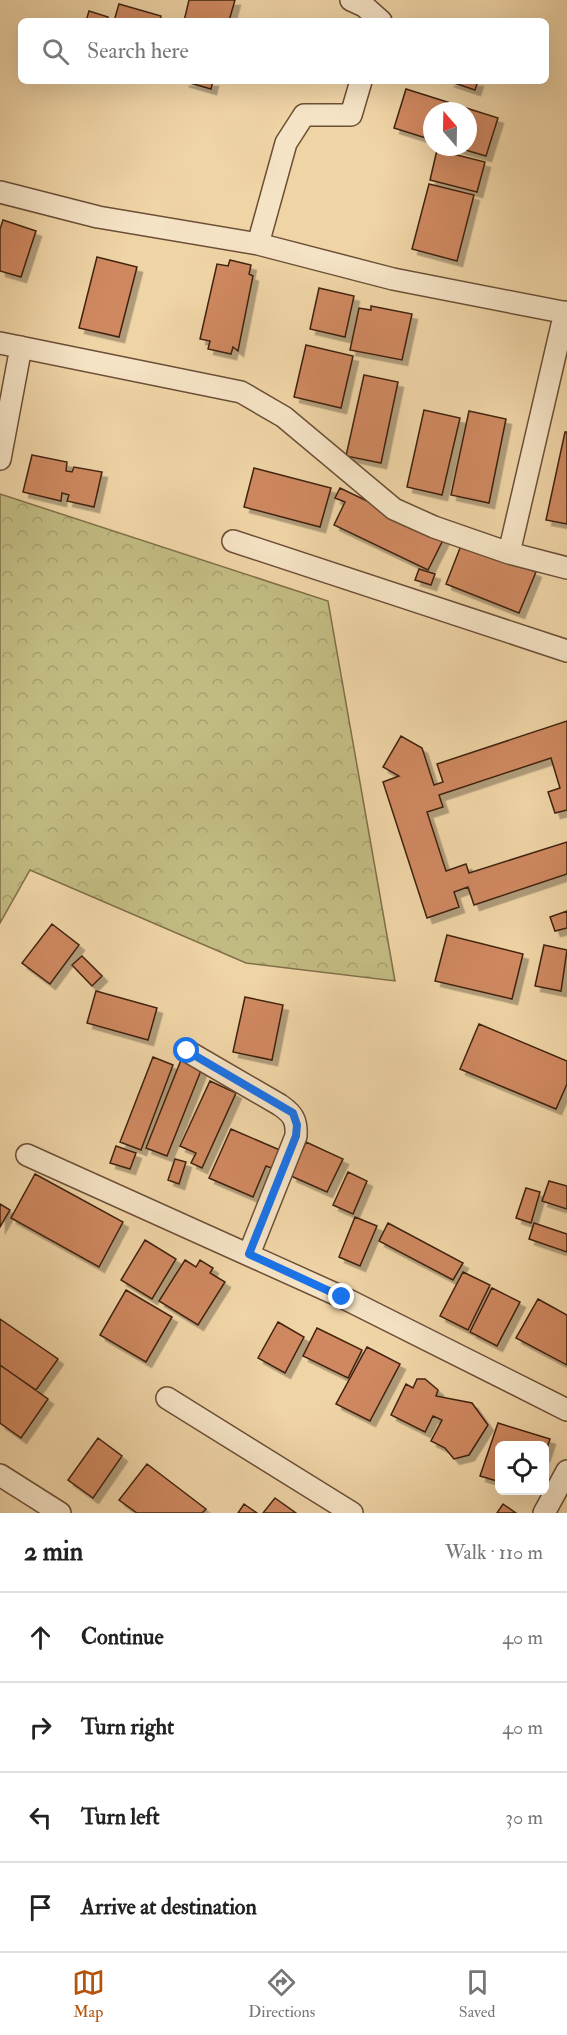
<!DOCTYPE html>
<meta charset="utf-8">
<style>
body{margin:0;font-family:"IM FELL Double Pica",serif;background:#f2f2f2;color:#222}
.controls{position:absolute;right:18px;bottom:18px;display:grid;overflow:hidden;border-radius:9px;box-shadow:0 6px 24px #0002}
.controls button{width:54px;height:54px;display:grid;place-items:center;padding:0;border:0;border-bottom:2px solid #e0e0e0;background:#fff;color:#222;font:30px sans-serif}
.compass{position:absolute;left:423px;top:102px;width:54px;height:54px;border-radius:50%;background:#fff;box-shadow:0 6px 24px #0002;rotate:340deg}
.stop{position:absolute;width:18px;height:18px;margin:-14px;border:4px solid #1a73e8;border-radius:50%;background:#fff}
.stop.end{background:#1a73e8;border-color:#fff;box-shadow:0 2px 6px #0008}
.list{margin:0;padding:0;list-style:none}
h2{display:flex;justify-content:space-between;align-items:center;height:78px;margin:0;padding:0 24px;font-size:26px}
h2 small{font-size:20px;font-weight:400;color:#767676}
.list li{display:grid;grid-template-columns:39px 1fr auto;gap:18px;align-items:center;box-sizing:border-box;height:90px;padding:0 24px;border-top:2px solid #e0e0e0}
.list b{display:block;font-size:22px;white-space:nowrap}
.list em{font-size:20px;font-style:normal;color:#767676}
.icon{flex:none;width:33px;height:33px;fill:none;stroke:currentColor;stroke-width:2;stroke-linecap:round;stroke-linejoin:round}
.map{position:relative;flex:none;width:567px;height:1513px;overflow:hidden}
.search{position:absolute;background:#fff;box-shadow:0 6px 24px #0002;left:18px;right:18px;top:18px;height:66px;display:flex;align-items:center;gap:15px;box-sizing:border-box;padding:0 21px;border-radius:9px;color:#767676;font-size:22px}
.sheet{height:438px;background:#fff}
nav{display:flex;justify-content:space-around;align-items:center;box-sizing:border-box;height:84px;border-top:2px solid #e0e0e0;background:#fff;font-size:16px;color:#767676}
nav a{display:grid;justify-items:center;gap:3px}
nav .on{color:#b45309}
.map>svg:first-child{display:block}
</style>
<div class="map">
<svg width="567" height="1513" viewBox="0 0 567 1513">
<defs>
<pattern id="forest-crowns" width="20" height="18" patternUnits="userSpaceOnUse" patternTransform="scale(1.5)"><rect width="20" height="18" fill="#c1bb81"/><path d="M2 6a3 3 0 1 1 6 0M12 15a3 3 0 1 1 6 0" fill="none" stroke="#a7a06e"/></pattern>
<filter id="shadow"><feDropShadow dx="5.5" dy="5.5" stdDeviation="0" flood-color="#0004"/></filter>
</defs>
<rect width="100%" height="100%" fill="#efd4a6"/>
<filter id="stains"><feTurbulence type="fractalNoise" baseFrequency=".00333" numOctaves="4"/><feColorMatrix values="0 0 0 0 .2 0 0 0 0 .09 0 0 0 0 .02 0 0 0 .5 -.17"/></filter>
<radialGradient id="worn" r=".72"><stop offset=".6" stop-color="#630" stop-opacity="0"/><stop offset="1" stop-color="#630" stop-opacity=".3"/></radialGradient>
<path fill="url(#forest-crowns)" stroke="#806f48" stroke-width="1.5" d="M0,494L328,601L395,981L246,963L30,870L0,923Z"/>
<path fill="#cf8860" stroke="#402310" stroke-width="1.5" filter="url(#shadow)" d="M189,0H235L229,21H184Z
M119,4L161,16L160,21H114Z
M89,11L108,17L107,21H86Z
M183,81H213L211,89Z
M448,81H478L475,90Z
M406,89L498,118L486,156L455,147H468V111H432V140L394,128Z
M437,150L485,162L477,192L430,180Z
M429,184L474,195L457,261L412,249Z
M3,220L36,231L21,277L0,271V229Z
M97,257L137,267L119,337L79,328Z
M230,260L251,265L249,274L253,276L238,351L233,347L231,354L208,349L210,341L200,339L217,264L228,266Z
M319,288L354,296L345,337L310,329Z
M371,306L412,314L402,360L350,350L359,308L371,310Z
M306,345L353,356L341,408L294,397Z
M364,375L398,382L381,463L346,456Z
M424,410L460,418L442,495L407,487Z
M469,411L506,419L489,503L451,495Z
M565,432H567V524L546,520Z
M32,455L67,462L66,471L72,472L74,467L102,472L94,507L67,501L69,495L62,493L61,501L23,492Z
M254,468L331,488L320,527L244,507Z
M340,488L444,538L428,570L334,525L345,502L335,498Z
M462,543L536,572L519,613L446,584Z
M419,569L435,574L431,585L415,580Z
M567,721V810L555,813L548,792L560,788L551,758L439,795L443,807L427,812L446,871L466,864L469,873L567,842V874L474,905L468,887L454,892L459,907L427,918L383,782L399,776L383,767L401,736L422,748L434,785L443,782L437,764Z
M567,911V928L555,931L550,917Z
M52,924L79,945L50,984L22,963Z
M447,935L523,954L512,999L435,981Z
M544,945L567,950L561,991L535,986Z
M82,956L102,976L92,986L72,965Z
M96,991L157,1008L148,1040L87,1023Z
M245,997L283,1005L272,1060L233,1052Z
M479,1024L567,1061V1084L556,1109L460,1069Z
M153,1057L173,1065L141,1150L120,1142Z
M181,1060L202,1068L167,1156L146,1148Z
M210,1081L236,1093L202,1168L191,1163L196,1153L180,1146Z
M231,1129L282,1151L274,1169L266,1166L253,1197L209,1178Z
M306,1142L343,1159L327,1192L291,1176Z
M116,1146L136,1153L130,1169L110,1163Z
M175,1159L186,1162L179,1184L168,1180Z
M348,1172L367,1181L353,1214L333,1205Z
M35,1174L123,1222L99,1267L11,1218Z
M549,1181L567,1186V1209L542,1201Z
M526,1188L540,1192L531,1223L516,1218Z
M0,1204L10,1210L0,1227Z
M355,1217L377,1226L360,1266L339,1257Z
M388,1223L463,1263L453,1280L379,1241Z
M534,1223L567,1234V1252L529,1239Z
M145,1240L176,1259L152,1299L121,1280Z
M185,1260L196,1267L200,1260L213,1268L210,1273L225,1282L198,1325L159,1301Z
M463,1272L490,1285L468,1330L440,1316Z
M492,1288L520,1302L497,1346L470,1332Z
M126,1290L172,1317L146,1362L100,1335Z
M538,1299L567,1315V1365L516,1338Z
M0,1319L58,1359L36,1390L0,1365Z
M278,1322L304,1337L285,1373L258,1358Z
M317,1328L362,1350L348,1378L303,1356Z
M367,1347L400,1364L370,1421L336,1404Z
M0,1365L48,1399L21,1438L0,1423Z
M417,1379H425L438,1390L436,1396L472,1403L488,1425L469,1455L454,1459L445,1448L431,1441L442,1420L433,1416L425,1432L391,1415L406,1384L413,1388Z
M498,1423L550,1439L544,1457V1446H500V1482L480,1476Z
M98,1438L122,1456L93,1498L68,1480Z
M147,1464L206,1509L202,1513H137L119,1500Z
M275,1498L296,1513H263Z
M244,1504L257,1513H238Z
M503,1504L516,1513H497Z"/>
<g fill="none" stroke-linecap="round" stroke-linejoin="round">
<defs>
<path id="minor" d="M351,0L364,6L381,21
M0,192L98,217L258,244L393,279L567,313
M258,244L286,143L304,115H351L361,81
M0,343L241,392L284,417L394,509L434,527L509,553L567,568
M0,459L21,347
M233,541L567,651
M509,553L565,312
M187,1051L280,1105C293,1114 297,1120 296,1136L249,1254
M27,1155L342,1297L567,1410
M167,1398L352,1513
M0,1475L60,1513
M544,1513L567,1471"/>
</defs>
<use href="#minor" stroke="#6c4f36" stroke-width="24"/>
<use href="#minor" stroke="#f5e3c5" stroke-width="21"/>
</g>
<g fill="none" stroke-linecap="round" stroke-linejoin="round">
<path stroke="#1a73e8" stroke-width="8" d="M187,1051L293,1113L297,1125L296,1136L249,1254L342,1297"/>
</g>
<rect width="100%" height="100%" filter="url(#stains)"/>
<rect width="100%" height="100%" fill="url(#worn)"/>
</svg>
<div class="controls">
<button><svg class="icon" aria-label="locate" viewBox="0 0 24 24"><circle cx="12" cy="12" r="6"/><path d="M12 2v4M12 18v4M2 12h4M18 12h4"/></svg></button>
</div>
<svg class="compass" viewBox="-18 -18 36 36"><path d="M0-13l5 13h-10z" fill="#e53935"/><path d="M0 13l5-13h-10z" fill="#767676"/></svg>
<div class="stop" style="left:187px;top:1051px"></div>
<div class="stop end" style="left:342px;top:1297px"></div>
<div class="search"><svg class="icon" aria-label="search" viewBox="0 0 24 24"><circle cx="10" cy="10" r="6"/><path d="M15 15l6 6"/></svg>Search here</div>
</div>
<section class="sheet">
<h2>2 min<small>Walk · 110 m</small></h2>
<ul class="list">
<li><svg class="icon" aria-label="ahead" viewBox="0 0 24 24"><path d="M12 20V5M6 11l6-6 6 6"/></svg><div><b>Continue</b></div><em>40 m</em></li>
<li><svg class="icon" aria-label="right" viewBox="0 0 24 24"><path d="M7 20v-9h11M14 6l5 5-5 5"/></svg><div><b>Turn right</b></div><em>40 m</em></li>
<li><svg class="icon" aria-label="left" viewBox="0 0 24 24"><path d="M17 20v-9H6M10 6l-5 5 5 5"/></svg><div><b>Turn left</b></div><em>30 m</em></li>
<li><svg class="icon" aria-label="arrive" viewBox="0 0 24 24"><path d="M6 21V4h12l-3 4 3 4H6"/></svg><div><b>Arrive at destination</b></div></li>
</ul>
</section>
<nav>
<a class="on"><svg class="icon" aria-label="map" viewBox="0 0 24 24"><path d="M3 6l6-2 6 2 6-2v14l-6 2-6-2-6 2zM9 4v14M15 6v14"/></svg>Map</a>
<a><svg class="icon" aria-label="directions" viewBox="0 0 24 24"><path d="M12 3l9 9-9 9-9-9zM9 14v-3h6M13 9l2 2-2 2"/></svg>Directions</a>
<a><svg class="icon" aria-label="saved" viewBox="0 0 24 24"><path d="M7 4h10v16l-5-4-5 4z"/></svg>Saved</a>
</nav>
